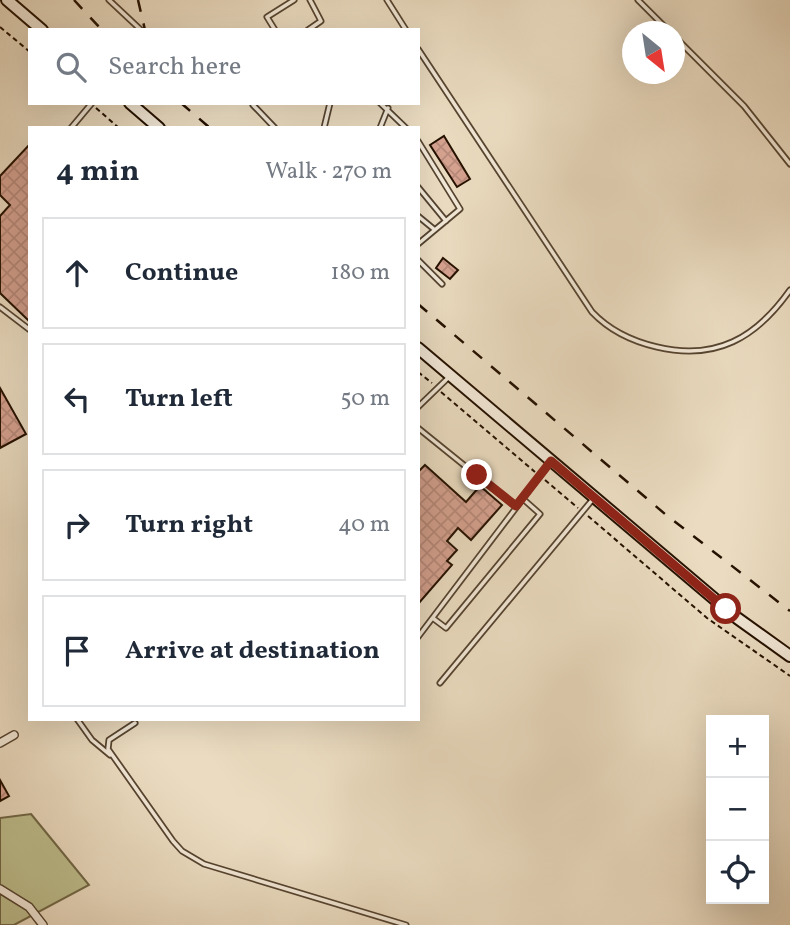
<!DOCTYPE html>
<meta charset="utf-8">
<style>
body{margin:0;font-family:Vollkorn,serif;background:#f6f6f7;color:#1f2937}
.controls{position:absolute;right:21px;bottom:21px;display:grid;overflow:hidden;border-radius:0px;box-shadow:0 7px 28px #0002}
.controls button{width:63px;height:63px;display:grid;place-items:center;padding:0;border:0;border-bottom:2px solid #e0e1e3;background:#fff;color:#1f2937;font:35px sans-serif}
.compass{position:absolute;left:622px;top:21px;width:63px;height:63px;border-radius:50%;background:#fff;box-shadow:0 7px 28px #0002;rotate:150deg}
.stop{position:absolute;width:21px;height:21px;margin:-16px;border:5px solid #8f2418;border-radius:50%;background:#fff}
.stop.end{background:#8f2418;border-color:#fff;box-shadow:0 2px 7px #0008}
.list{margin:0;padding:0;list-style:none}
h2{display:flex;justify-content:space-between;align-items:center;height:91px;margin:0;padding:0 28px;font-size:30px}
h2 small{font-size:23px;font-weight:400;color:#747a83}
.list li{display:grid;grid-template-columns:46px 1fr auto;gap:21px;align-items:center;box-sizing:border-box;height:112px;margin:0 14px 14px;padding:0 14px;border:2px solid #e0e1e3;border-radius:0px}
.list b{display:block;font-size:26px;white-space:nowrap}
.list em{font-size:23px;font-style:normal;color:#747a83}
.icon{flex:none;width:38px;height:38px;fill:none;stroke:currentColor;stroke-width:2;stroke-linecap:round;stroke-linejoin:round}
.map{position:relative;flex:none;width:790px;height:925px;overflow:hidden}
.search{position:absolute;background:#fff;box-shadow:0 7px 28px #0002;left:28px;top:28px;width:392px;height:77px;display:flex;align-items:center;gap:18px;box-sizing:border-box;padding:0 24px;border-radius:0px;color:#747a83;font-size:26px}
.panel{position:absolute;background:#fff;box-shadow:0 7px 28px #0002;left:28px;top:126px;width:392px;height:595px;border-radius:0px}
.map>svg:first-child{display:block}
.grass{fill:#bebe8e;stroke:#726847;stroke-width:2}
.building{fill:url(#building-cross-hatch);stroke:#251100;stroke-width:2}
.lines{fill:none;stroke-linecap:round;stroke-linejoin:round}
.lane-casing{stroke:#564430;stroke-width:7}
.street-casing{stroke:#564430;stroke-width:10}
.secondary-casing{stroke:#251100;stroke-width:14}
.path{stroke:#251100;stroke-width:2;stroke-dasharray:5 3.5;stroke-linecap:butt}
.lane{stroke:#f2e8d7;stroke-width:3.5}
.street{stroke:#f2e8d7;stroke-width:7}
.secondary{stroke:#f2e8d7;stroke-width:10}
.rail{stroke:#251100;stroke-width:2.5;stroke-dasharray:12 12;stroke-linecap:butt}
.route{stroke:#8f2418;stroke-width:9}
</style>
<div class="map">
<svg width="790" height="925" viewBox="0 0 790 925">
<defs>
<pattern id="building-cross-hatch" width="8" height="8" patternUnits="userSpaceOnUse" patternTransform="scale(1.75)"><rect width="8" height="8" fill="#d6a290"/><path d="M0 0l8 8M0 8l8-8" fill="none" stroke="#b88a7a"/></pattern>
</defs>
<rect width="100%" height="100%" fill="#ebdcc1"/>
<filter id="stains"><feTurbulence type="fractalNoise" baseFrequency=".00286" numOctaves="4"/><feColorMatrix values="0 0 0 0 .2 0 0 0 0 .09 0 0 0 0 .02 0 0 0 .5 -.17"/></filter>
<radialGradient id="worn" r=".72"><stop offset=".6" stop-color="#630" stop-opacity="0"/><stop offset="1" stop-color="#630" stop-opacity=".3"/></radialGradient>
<path class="grass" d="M 31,814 L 89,885 L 14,925 L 0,925 L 0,818 Z"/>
<path class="building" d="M 444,136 L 470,179 L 457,187 L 430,145 Z
M 30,144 L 30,322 L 0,293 L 0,216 L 10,205 L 0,195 L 0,176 Z
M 443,258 L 458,270 L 450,279 L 436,268 Z
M 0,388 L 26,434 L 0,448 Z
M 425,465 L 466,502 L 480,486 L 502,505 L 471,540 L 458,528 L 447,541 L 457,550 L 447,561 L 452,565 L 418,604 L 418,472 Z
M 0,780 L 9,796 L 0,801 Z"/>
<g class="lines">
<defs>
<path id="lane" d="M 109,0 L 141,30
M 387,0 L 406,30
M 638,0 L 670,32
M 275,30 L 267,17 L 294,0
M 308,30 L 321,21 L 310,0
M 674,36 L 744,106 L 790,164
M 418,49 L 592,312 C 610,331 631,341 657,347 C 716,361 756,338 790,290
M 380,103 L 406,128
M 253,105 L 275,128
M 71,128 L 92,103
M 324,128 L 330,103
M 380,128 L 388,108
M 418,141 L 460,209 L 418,244
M 418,187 L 446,221
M 418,216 L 435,230
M 418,260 L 442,284
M 0,307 L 30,330
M 418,407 L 449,377
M 418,428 L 516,507
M 434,619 L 446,628 L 540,514 L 522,498
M 418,637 L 550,463
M 440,683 L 593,499
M 77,719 L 92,740 L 110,755
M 135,723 L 109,740 L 108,749 L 173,841 L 182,851 L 204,864 L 406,925"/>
<path id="street" d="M 0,743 L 14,735
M 0,889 L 29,907 L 43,925"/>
<path id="secondary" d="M 7,0 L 42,30
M 130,103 L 159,128
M 418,348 L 737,618 L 790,656"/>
</defs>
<use href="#lane" class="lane-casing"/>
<use href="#street" class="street-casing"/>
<use href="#secondary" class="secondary-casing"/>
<path class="path" d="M 0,27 L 30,52
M 96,108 L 119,128
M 418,372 L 432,383
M 441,392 L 535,472
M 545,480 L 578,508
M 588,516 L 707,618 L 790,676"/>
<use href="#lane" class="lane"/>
<use href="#street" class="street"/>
<use href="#secondary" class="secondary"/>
<path class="rail" d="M 74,0 L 102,30
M 138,0 L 145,30
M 181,103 L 210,128
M 418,304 L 665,514 L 790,611"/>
</g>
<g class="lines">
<path class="route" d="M 477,475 L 516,506 L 551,461 L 726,609"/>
</g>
<rect width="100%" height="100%" filter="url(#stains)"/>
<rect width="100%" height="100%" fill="url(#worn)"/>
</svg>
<div class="controls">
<button>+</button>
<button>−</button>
<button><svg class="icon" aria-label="locate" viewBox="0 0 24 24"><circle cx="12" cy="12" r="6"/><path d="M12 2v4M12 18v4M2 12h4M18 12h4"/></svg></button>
</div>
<svg class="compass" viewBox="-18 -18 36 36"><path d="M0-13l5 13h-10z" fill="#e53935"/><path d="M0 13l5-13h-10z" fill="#747a83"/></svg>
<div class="stop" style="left:726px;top:609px"></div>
<div class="stop end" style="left:477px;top:475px"></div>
<div class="search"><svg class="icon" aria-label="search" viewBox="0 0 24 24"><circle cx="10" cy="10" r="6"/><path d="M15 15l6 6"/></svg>Search here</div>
<section class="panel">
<h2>4 min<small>Walk · 270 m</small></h2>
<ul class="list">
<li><svg class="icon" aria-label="ahead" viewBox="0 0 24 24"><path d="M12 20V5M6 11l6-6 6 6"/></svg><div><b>Continue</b></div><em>180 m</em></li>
<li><svg class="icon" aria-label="left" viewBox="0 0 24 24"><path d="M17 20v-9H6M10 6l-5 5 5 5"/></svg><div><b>Turn left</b></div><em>50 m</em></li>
<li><svg class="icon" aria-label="right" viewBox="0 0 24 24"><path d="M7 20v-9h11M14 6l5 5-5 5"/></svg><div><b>Turn right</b></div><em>40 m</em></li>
<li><svg class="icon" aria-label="arrive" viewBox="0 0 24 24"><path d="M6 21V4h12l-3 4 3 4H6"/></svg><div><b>Arrive at destination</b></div></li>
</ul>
</section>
</div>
